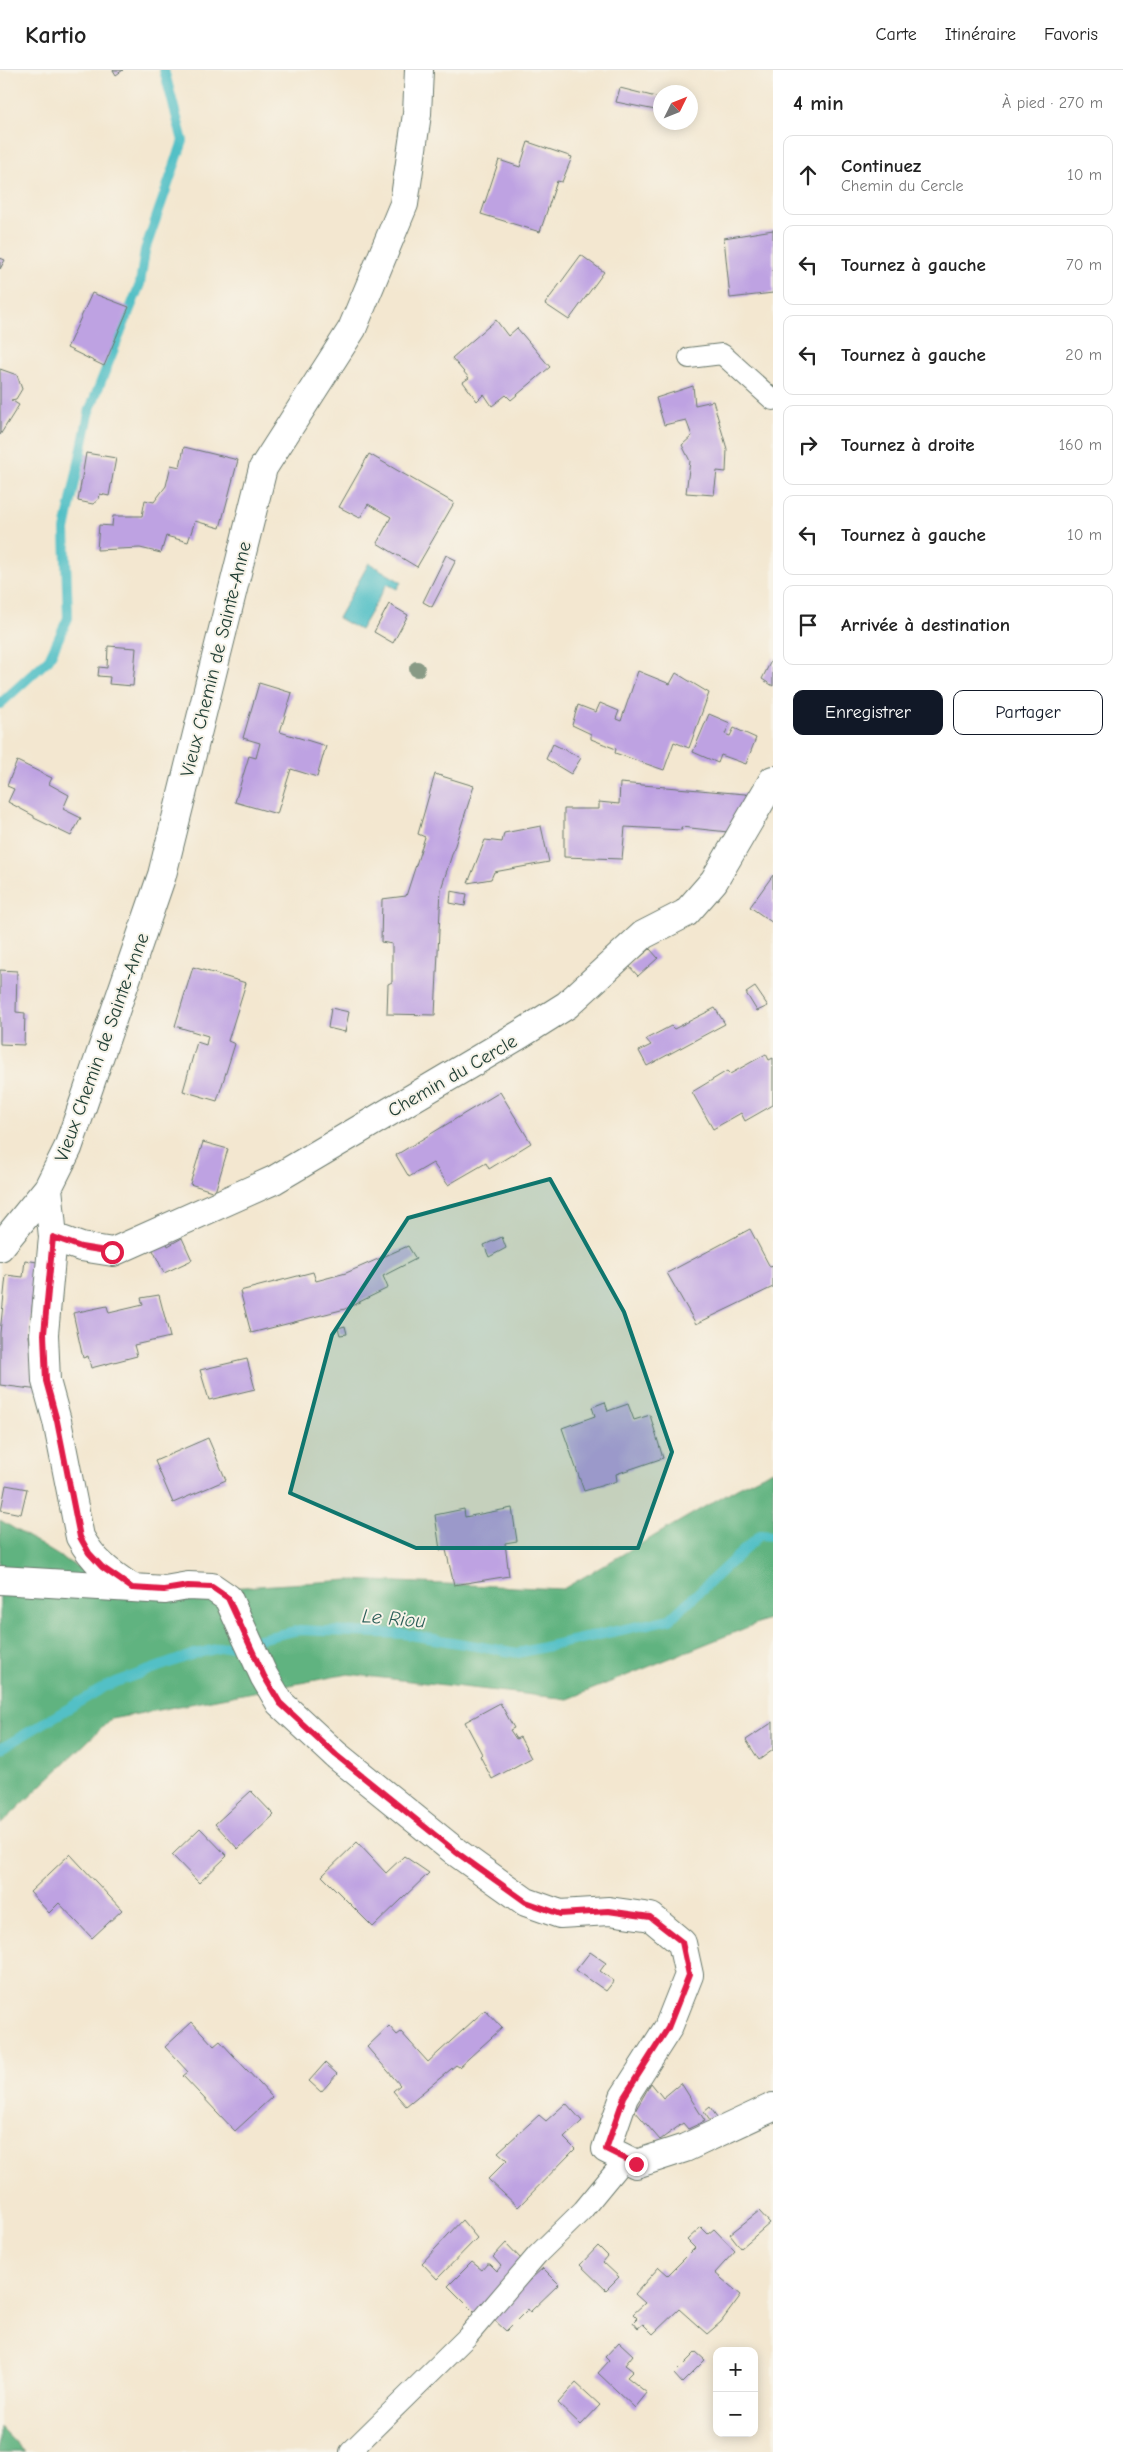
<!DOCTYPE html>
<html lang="fr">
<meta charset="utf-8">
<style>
body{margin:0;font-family:"Comic Neue",sans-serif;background:#f6f6f6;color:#222}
.controls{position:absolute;right:15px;bottom:15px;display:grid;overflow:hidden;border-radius:10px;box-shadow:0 2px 12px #0003}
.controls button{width:45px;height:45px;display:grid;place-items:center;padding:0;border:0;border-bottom:1px solid #e0e0e0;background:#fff;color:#222;font:25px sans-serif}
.compass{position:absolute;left:653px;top:15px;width:45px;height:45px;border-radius:50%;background:#fff;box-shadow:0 2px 12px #0003;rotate:47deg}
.stop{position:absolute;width:15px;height:15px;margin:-11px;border:4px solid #e11d48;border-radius:50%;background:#fff}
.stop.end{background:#e11d48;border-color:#fff;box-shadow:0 1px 5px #0008}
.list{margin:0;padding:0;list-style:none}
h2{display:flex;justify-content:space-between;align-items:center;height:65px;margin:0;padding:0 20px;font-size:21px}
h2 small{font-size:16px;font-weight:400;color:#767676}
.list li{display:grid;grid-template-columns:32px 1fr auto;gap:15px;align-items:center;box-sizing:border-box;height:80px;margin:0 10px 10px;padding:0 10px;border:1px solid #e0e0e0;border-radius:10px}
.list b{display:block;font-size:19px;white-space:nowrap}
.list p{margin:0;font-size:16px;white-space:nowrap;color:#767676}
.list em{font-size:16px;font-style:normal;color:#767676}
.actions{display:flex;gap:10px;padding:15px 20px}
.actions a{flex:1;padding:11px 0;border:1px solid #111827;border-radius:10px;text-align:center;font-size:18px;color:#111827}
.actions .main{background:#111827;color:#fff}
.icon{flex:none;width:28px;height:28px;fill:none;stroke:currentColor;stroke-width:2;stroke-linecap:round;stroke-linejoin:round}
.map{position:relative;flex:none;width:773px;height:2382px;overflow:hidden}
header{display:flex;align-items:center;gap:30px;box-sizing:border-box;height:70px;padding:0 25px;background:#fff;border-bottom:1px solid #e0e0e0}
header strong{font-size:24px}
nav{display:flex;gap:28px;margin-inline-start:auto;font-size:18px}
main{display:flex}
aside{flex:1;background:#fff}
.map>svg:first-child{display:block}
.forest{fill:#60b380;stroke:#40785a}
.water{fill:#52c0c6;stroke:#387e7d}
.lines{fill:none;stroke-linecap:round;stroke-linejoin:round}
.stream{stroke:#52c0c6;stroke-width:10}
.building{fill:#bea2e2}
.service-casing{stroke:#69786b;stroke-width:22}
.minor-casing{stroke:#69786b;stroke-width:30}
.service{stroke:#fff;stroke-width:20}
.minor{stroke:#fff;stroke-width:28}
.tree{fill:#889a85}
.route{stroke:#e11d48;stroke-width:6}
.marked{fill:#0f766e;fill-opacity:0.2;stroke:#0f766e;stroke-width:4;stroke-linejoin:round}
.labels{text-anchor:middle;stroke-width:4;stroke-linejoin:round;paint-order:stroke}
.street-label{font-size:19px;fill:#1f3d34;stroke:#f7f3e8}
.water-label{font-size:20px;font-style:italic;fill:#2c5e58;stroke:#f7f3e8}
</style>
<header>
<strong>Kartio</strong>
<nav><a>Carte</a><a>Itinéraire</a><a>Favoris</a></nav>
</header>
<main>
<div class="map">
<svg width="773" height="2382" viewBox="0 0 773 2382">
<rect width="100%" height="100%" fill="#f7f3e8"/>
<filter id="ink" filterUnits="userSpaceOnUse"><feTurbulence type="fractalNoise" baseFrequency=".02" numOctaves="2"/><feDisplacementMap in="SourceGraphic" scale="10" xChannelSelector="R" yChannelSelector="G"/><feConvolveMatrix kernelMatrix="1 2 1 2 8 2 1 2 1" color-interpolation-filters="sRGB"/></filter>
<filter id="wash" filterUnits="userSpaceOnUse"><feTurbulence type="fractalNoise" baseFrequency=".0096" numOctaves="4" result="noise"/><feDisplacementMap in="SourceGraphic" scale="20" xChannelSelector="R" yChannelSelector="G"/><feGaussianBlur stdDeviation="1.12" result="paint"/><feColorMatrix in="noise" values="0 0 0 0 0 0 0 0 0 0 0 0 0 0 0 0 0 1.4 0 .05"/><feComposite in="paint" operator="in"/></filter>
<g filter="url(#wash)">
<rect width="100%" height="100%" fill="#f3e7d0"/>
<path class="forest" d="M 773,1400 L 773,1547 L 568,1629 L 348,1604 L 111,1649 L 0,1755 L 0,1450 L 123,1525 L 349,1510 L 563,1519 L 737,1418 Z
M 0,2357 L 23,2381 L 25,2382 L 0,2382 Z"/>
<path class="water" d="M 369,493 L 401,512 L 397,519 L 387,514 L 360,560 L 338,548 Z"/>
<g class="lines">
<path class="stream" d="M 0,634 L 49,589 L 68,548 L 65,460 L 90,339 L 140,214 L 145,180 L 183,71 L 164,0
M 0,1679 L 108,1615 L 194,1584 L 299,1560 L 404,1564 L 518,1583 L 670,1549 L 760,1465 L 773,1466"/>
</g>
<g id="blocks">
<path class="building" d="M 113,0 L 123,0 L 116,5 Z
M 620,18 L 660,28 L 660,41 L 616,32 Z
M 528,72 L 572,87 L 562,112 L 557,111 L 540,162 L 481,144 L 499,90 L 520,97 Z
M 773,160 L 773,223 L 730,228 L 724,168 Z
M 581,185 L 604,202 L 569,250 L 545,234 Z
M 0,188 L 5,190 L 0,199 Z
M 92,223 L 129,237 L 104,296 L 67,278 Z
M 496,250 L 508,266 L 517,258 L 550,297 L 511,330 L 506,325 L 492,336 L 484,324 L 477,331 L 463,312 L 469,308 L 452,288 Z
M 0,299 L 17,305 L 22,319 L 16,329 L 11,330 L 19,335 L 0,365 Z
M 693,316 L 695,335 L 713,331 L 727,379 L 726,402 L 717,401 L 714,425 L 686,423 L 690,391 L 682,375 L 692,366 L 686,350 L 664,355 L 656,328 Z
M 184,377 L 238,390 L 220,458 L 195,451 L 188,472 L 166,466 L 161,483 L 140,478 L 97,480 L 99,455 L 112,456 L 113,446 L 142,446 L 145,430 L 154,432 L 166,416 L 171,395 L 180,397 Z
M 86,383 L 116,388 L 109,426 L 100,424 L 99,429 L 93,434 L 78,431 Z
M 369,384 L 454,433 L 417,497 L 377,473 L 391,447 L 368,434 L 360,448 L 339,437 Z
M 446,485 L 456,490 L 432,537 L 423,532 Z
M 389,534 L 408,545 L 393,573 L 374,562 Z
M 108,576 L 136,578 L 133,616 L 109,614 L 110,607 L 98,606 L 99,597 L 107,598 Z
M 773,587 L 773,616 L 762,609 Z
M 638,601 L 670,614 L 676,603 L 709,623 L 689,678 L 674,672 L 664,700 L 615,683 L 616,679 L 591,669 L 591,664 L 572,655 L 578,635 L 596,642 L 600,633 L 619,641 L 616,649 L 621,651 Z
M 259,613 L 292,623 L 280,662 L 326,676 L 317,707 L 291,699 L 277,744 L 235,732 L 249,686 L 256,688 L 260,673 L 243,668 Z
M 709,644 L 730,653 L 725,664 L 730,666 L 734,658 L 756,668 L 746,694 L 721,685 L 718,693 L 693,682 Z
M 553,674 L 581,688 L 571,704 L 546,689 Z
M 17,691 L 52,708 L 49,714 L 69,725 L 63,739 L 81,748 L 71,766 L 34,748 L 34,746 L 8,732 L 14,719 L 7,716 Z
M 435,704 L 474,716 L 441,819 L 435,945 L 387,944 L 388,914 L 392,912 L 392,874 L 381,872 L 382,829 L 406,826 L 425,767 L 418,764 Z
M 620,713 L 745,724 L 751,726 L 728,762 L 681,757 L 682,760 L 625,757 L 622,789 L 564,787 L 564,739 L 599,739 L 599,732 L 619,734 Z
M 541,756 L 549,792 L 494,802 L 491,809 L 468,813 L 485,770 L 502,772 L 504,763 Z
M 773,805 L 773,853 L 750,837 Z
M 451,821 L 467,824 L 465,836 L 450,833 Z
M 650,879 L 658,888 L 638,906 L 629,896 Z
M 193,897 L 246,913 L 228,971 L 235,974 L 217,1031 L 183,1021 L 197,972 L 206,975 L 208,966 L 175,956 Z
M 0,900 L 17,901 L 16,942 L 25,943 L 24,975 L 0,974 Z
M 755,917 L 768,936 L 757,941 L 746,923 Z
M 331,938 L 349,942 L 345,962 L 328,958 Z
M 715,938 L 725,954 L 647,996 L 639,981 L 651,975 L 646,969 L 671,956 L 674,959 Z
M 766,984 L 769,990 L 773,988 L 773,1035 L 745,1051 L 741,1043 L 713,1059 L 692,1022 L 727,1001 L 730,1004 Z
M 500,1022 L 531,1073 L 489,1099 L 486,1093 L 448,1115 L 433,1093 L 409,1107 L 396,1085 Z
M 203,1072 L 228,1079 L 215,1122 L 190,1114 Z
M 750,1159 L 770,1197 L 773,1196 L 773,1217 L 696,1254 L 667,1203 Z
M 502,1167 L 506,1178 L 489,1187 L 484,1175 Z
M 182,1168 L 192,1190 L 164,1203 L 152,1178 L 166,1171 L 168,1176 Z
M 408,1176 L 416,1189 L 383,1206 L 388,1218 L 345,1239 L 251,1263 L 240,1221 L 313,1202 L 316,1211 L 346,1203 Z
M 25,1190 L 37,1192 L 29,1266 L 34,1305 L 39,1320 L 0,1315 L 0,1263 L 6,1205 L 23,1207 Z
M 159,1225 L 170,1267 L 134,1275 L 137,1286 L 91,1298 L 88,1286 L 83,1288 L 73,1243 L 107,1236 L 109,1243 L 143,1235 L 141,1228 Z
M 345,1256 L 347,1264 L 340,1265 L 338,1258 Z
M 247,1289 L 255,1319 L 209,1330 L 200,1300 Z
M 605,1332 L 608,1341 L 628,1334 L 634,1350 L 650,1345 L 663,1388 L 616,1404 L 617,1411 L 584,1421 L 562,1358 L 595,1346 L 592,1337 Z
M 208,1368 L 226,1410 L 173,1433 L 155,1391 Z
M 6,1415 L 27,1419 L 21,1444 L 1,1440 Z
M 512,1438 L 517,1471 L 505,1473 L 509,1506 L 454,1515 L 446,1480 L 440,1480 L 435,1445 L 464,1439 L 465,1447 Z
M 500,1633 L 514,1658 L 510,1660 L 516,1669 L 520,1667 L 531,1688 L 492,1709 L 480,1686 L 482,1684 L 465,1652 Z
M 773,1652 L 773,1680 L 759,1690 L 746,1670 Z
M 251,1721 L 274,1745 L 238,1779 L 215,1754 Z
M 200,1758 L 227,1786 L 199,1813 L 172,1785 Z
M 357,1772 L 386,1803 L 404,1786 L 429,1803 L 373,1857 L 322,1806 Z
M 70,1784 L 122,1840 L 92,1868 L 59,1833 L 49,1843 L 30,1822 Z
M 590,1882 L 606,1893 L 600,1901 L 614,1911 L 606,1921 L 576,1900 Z
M 485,1940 L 502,1958 L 459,1997 L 456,1995 L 406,2036 L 393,2021 L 400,2015 L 367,1977 L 389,1956 L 397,1965 L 401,1962 L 428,1992 Z
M 192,1952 L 214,1976 L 220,1971 L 272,2027 L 235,2061 L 183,2006 L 188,2002 L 165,1977 Z
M 325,1993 L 337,2004 L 321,2022 L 309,2011 Z
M 651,2013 L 663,2028 L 681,2013 L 705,2051 L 688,2059 L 683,2053 L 660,2070 L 635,2041 Z
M 566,2033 L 582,2051 L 564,2068 L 575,2079 L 518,2137 L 488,2109 L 507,2090 L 498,2082 L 539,2045 L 546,2051 Z
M 710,2037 L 717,2047 L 710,2051 L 704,2042 Z
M 759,2141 L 770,2153 L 741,2178 L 730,2164 Z
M 462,2150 L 477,2168 L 437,2209 L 422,2193 Z
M 701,2157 L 708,2164 L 714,2159 L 735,2181 L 715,2203 L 741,2225 L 721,2252 L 707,2264 L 679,2239 L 653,2264 L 643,2254 L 638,2258 L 633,2252 L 637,2248 L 633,2244 L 645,2233 L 635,2224 L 659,2197 L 668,2205 L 695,2178 L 687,2170 Z
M 506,2173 L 521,2189 L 477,2245 L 448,2216 L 472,2192 L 482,2200 L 487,2194 L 490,2194 L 497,2201 L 501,2196 L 493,2187 Z
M 598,2176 L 608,2186 L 603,2192 L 619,2207 L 606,2220 L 580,2195 Z
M 543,2198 L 559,2214 L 530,2242 L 528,2239 L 506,2261 L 490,2246 Z
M 619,2272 L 633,2285 L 625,2295 L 633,2301 L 627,2307 L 647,2323 L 635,2338 L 598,2303 L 609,2291 L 605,2287 Z
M 696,2282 L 705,2290 L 682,2313 L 674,2304 Z
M 576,2313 L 600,2335 L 581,2355 L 558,2333 Z"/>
</g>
</g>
<g filter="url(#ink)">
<use href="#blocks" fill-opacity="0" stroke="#69786b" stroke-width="1"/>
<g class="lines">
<defs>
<path id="service" d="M 689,288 L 722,284 L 773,330
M 350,2382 L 467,2267 L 537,2185 L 583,2140 L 625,2089"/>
<path id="minor" d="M 48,1118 L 53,1167 L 44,1264 L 46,1311 L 57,1351 L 80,1467 C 94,1492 108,1502 132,1518
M 53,1167 L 81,1177 L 113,1182 L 274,1110 L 521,964 L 567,935 L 643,865 L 686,843 L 714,811 L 773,710
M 0,1177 L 48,1118 L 68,1078 L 162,805 L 263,398 L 352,259 L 404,134 L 417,44 L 419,0
M 0,1510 L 165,1520 L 188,1516 L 212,1517 L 228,1528 L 264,1606 L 280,1633 L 336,1685 L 456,1782 L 526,1832 L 560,1844 L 609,1841 L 651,1847 L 682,1873 L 689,1905 L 668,1958 L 624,2027 L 606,2079 L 636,2094 L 685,2078 L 773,2037"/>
</defs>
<use href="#service" class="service-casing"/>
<use href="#minor" class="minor-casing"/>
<use href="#service" class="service"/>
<use href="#minor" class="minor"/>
</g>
<circle class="tree" cx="417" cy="599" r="8"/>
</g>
<g class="lines" filter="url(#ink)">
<path class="route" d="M 112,1182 L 81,1177 L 53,1167 L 44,1264 L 46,1311 L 57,1351 L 80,1467 L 89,1483 L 102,1497 L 132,1518 L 164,1520 L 188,1516 L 212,1517 L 228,1528 L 264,1606 L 280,1633 L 336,1685 L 456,1782 L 526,1832 L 560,1844 L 608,1841 L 650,1847 L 682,1872 L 689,1905 L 668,1958 L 624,2027 L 606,2079 L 636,2094"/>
</g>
<path class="marked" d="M 550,1109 L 624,1242 L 672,1382 L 638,1478 L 416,1478 L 290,1423 L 332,1265 L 408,1148 Z"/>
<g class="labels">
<g class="street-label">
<text transform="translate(215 589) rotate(-76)" y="7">Vieux Chemin de Sainte-Anne</text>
<text transform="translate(101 977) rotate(-70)" y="7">Vieux Chemin de Sainte-Anne</text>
<text transform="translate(452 1005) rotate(-30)" y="7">Chemin du Cercle</text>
</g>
<g class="water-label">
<text transform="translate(394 1548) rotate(5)" y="7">Le Riou</text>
</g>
</g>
</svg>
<div class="controls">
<button>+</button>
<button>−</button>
</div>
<svg class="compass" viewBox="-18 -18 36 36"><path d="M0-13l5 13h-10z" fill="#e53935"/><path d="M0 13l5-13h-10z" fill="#767676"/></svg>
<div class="stop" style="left:112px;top:1182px"></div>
<div class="stop end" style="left:636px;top:2094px"></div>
</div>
<aside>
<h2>4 min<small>À pied · 270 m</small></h2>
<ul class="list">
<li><svg class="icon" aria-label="ahead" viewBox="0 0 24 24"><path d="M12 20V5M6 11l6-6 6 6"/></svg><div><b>Continuez</b><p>Chemin du Cercle</p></div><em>10 m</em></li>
<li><svg class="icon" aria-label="left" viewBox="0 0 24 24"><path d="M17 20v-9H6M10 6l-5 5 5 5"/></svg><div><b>Tournez à gauche</b></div><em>70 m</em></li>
<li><svg class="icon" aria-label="left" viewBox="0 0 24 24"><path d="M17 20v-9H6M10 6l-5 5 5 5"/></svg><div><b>Tournez à gauche</b></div><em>20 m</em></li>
<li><svg class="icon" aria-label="right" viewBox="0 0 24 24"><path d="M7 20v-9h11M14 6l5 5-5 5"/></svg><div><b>Tournez à droite</b></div><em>160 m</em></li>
<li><svg class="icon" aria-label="left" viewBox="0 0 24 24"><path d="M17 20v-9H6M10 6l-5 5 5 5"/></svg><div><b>Tournez à gauche</b></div><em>10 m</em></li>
<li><svg class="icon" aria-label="arrive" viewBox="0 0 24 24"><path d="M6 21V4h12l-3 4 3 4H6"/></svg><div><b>Arrivée à destination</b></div></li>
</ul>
<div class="actions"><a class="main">Enregistrer</a><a>Partager</a></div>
</aside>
</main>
